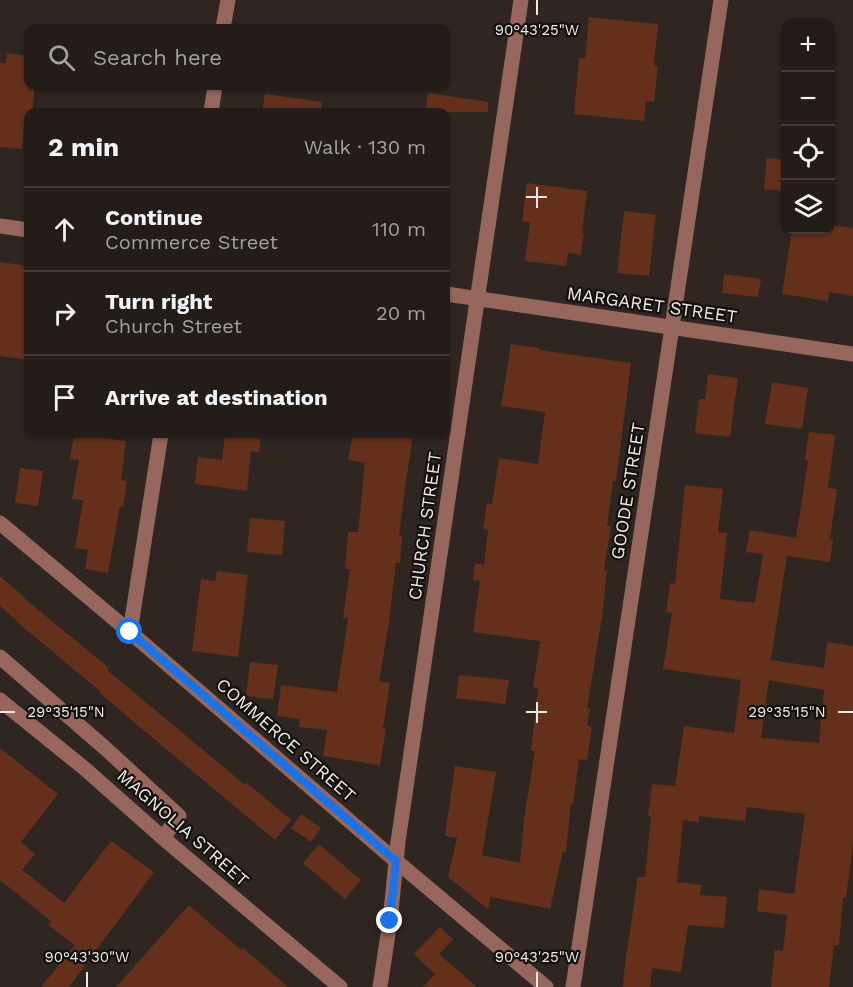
<!DOCTYPE html>
<meta charset="utf-8">
<style>
body{margin:0;font-family:"Work Sans",sans-serif;background:#2b2522;color:#f1f3f6}
.controls{position:absolute;right:18px;top:18px;display:grid;overflow:hidden;border-radius:12px;box-shadow:0 2px 4px #0004}
.controls button{width:54px;height:54px;display:grid;place-items:center;padding:0;border:0;border-bottom:2px solid #403a38;background:#231c19;color:#f1f3f6;font:30px sans-serif}
.stop{position:absolute;width:18px;height:18px;margin:-14px;border:4px solid #1a73e8;border-radius:50%;background:#fff}
.stop.end{background:#1a73e8;border-color:#fff;box-shadow:0 2px 6px #0008}
.list{margin:0;padding:0;list-style:none}
h2{display:flex;justify-content:space-between;align-items:center;height:78px;margin:0;padding:0 24px;font-size:26px}
h2 small{font-size:20px;font-weight:400;color:#a3a1a2}
.list li{display:grid;grid-template-columns:39px 1fr auto;gap:18px;align-items:center;box-sizing:border-box;height:84px;padding:0 24px;border-top:2px solid #403a38}
.list b{display:block;font-size:22px;white-space:nowrap}
.list p{margin:0;font-size:20px;white-space:nowrap;color:#a3a1a2}
.list em{font-size:20px;font-style:normal;color:#a3a1a2}
.icon{flex:none;width:33px;height:33px;fill:none;stroke:currentColor;stroke-width:2;stroke-linecap:round;stroke-linejoin:round}
.map{position:relative;flex:none;width:853px;height:987px;overflow:hidden}
.search{position:absolute;background:#231c19;box-shadow:0 2px 4px #0004;left:24px;top:24px;width:426px;height:66px;display:flex;align-items:center;gap:15px;box-sizing:border-box;padding:0 21px;border-radius:12px;color:#a3a1a2;font-size:22px}
.panel{position:absolute;background:#231c19;box-shadow:0 2px 4px #0004;left:24px;top:108px;width:426px;height:330px;border-radius:12px}
.map>svg:first-child{display:block}
.building{fill:#64301b;fill-rule:evenodd}
.lines{fill:none;stroke-linecap:round;stroke-linejoin:round}
.minor{stroke:#97675d;stroke-width:15}
.route{stroke:#1a73e8;stroke-width:8}
.ticks{fill:none;stroke:#efe9e6;stroke-width:2}
.labels{text-anchor:middle;stroke-width:4.5;stroke-linejoin:round;paint-order:stroke}
.street-label{font-size:18px;fill:#efe9e6;stroke:#14100e}
.ticks-label{font-size:15px;text-anchor:middle;fill:#efe9e6;stroke:#14100e;stroke-width:4.5;stroke-linejoin:round;paint-order:stroke}
</style>
<div class="map">
<svg width="853" height="987" viewBox="0 0 853 987">
<rect width="100%" height="100%" fill="#2f2621"/>
<path class="building" d="M 589,17 L 658,24 L 654,65 L 658,66 L 654,102 L 646,101 L 644,121 L 574,114 L 579,58 L 585,58 Z
M 7,53 L 28,56 L 28,86 L 35,86 L 32,112 L 28,112 L 28,123 L 24,123 L 22,149 L 0,147 L 0,63 L 6,63 Z
M 428,93 L 488,102 L 488,112 L 425,112 Z
M 265,94 L 322,102 L 321,112 L 262,112 Z
M 767,158 L 786,160 L 786,191 L 764,189 Z
M 527,183 L 587,191 L 582,233 L 584,233 L 581,255 L 568,253 L 566,266 L 525,261 L 530,222 L 522,221 Z
M 624,211 L 656,215 L 649,276 L 617,273 Z
M 831,225 L 853,228 L 853,296 L 829,292 L 828,301 L 782,294 L 792,230 L 813,234 L 814,230 L 831,230 Z
M 0,262 L 28,266 L 28,360 L 0,356 Z
M 724,274 L 761,279 L 758,297 L 722,293 Z
M 511,344 L 539,348 L 539,350 L 631,363 L 616,481 L 613,481 L 607,526 L 611,527 L 604,570 L 607,570 L 602,617 L 587,708 L 590,709 L 587,725 L 592,727 L 587,760 L 579,759 L 573,804 L 571,803 L 566,852 L 563,852 L 550,909 L 491,897 L 488,909 L 448,877 L 457,838 L 445,836 L 455,766 L 496,772 L 482,855 L 520,863 L 524,819 L 535,751 L 531,751 L 538,688 L 533,687 L 540,641 L 473,632 L 480,581 L 473,580 L 475,563 L 484,565 L 488,530 L 483,529 L 487,503 L 492,504 L 499,458 L 538,464 L 545,412 L 501,406 Z
M 708,374 L 738,378 L 730,437 L 695,433 L 699,399 L 705,399 Z
M 772,382 L 808,388 L 802,429 L 765,424 Z
M 809,432 L 835,435 L 828,488 L 837,489 L 830,539 L 833,540 L 830,562 L 787,556 L 771,660 L 824,668 L 827,642 L 853,646 L 853,844 L 846,898 L 843,897 L 839,945 L 834,945 L 829,987 L 771,987 L 775,950 L 783,951 L 787,915 L 757,911 L 759,889 L 794,894 L 805,814 L 747,807 L 745,821 L 699,816 L 699,822 L 683,820 L 677,882 L 702,885 L 700,895 L 727,897 L 724,928 L 688,925 L 681,972 L 652,968 L 650,987 L 623,987 L 625,964 L 638,877 L 645,877 L 651,816 L 648,816 L 652,784 L 675,786 L 684,726 L 734,733 L 741,680 L 663,669 L 672,613 L 666,612 L 670,583 L 675,584 L 685,485 L 723,489 L 718,532 L 727,533 L 720,599 L 755,603 L 763,554 L 746,552 L 750,530 L 796,538 L 808,461 L 805,460 ZM 769,680 L 824,690 L 819,743 L 761,738 Z
M 74,434 L 105,434 L 104,438 L 126,441 L 121,480 L 127,481 L 123,507 L 120,506 L 108,573 L 85,569 L 88,550 L 75,548 L 83,500 L 72,499 L 79,460 L 70,459 Z
M 225,434 L 261,434 L 259,452 L 251,451 L 247,491 L 195,484 L 198,457 L 222,460 Z
M 353,434 L 399,434 L 413,436 L 405,487 L 399,536 L 402,536 L 400,563 L 396,563 L 389,623 L 379,681 L 390,683 L 383,728 L 386,729 L 380,765 L 323,756 L 327,730 L 299,727 L 300,719 L 277,716 L 281,685 L 337,692 L 348,618 L 343,618 L 350,569 L 345,569 L 348,532 L 358,532 L 365,463 L 348,460 Z
M 20,468 L 43,471 L 38,506 L 15,503 Z
M 250,518 L 285,521 L 282,555 L 247,552 Z
M 217,571 L 248,575 L 238,657 L 192,651 L 201,579 L 215,581 Z
M 0,576 L 25,598 L 24,598 L 109,668 L 107,670 L 245,785 L 247,783 L 291,820 L 275,840 L 135,723 L 100,693 L 101,692 L 17,622 L 17,621 L 0,606 Z
M 250,662 L 278,665 L 273,699 L 246,696 Z
M 459,675 L 509,680 L 505,704 L 456,698 Z
M 0,748 L 58,794 L 21,842 L 35,854 L 22,870 L 64,903 L 111,841 L 154,872 L 69,987 L 41,987 L 75,945 L 48,925 L 51,921 L 0,880 Z
M 301,814 L 321,828 L 311,842 L 291,828 Z
M 319,844 L 361,880 L 345,899 L 303,863 Z
M 189,905 L 241,950 L 243,948 L 288,987 L 116,987 Z
M 440,927 L 453,939 L 439,954 L 477,987 L 423,987 L 435,974 L 414,954 Z"/>
<g class="lines">
<path class="minor" d="M 223,28 L 228,0
M 211,112 L 215,86
M 0,226 L 28,230
M 446,294 L 853,354
M 0,523 L 130,632 L 396,861 L 546,987
M 130,632 L 161,434
M 0,657 L 105,748 L 179,816 L 163,838
M 0,700 L 84,768 L 163,838 L 340,987
M 380,987 L 390,921 L 398,842 L 521,0
M 573,987 L 721,0"/>
</g>
<g class="lines">
<path class="route" d="M 130,632 L 396,861 L 390,921"/>
</g>
<path class="ticks" d="M 537,0 L 537,15M 537,187 L 537,208M 526,197 L 547,197M 537,702 L 537,723M 0,712 L 15,712M 526,712 L 547,712M 838,712 L 853,712M 87,972 L 87,987M 537,972 L 537,987"/>
<g class="labels">
<g class="street-label">
<text transform="translate(652 305) rotate(8)" y="6">MARGARET STREET</text>
<text transform="translate(628 491) rotate(-81)" y="6">GOODE STREET</text>
<text transform="translate(425 526) rotate(-82)" y="6">CHURCH STREET</text>
<text transform="translate(286 740) rotate(41)" y="6">COMMERCE STREET</text>
<text transform="translate(183 828) rotate(41)" y="6">MAGNOLIA STREET</text>
</g>
</g>
<g class="ticks-label">
<text x="537" y="35">90°43'25"W</text>
<text x="66" y="717">29°35'15"N</text>
<text x="787" y="717">29°35'15"N</text>
<text x="87" y="962">90°43'30"W</text>
<text x="537" y="962">90°43'25"W</text>
</g>
</svg>
<div class="controls">
<button>+</button>
<button>−</button>
<button><svg class="icon" aria-label="locate" viewBox="0 0 24 24"><circle cx="12" cy="12" r="6"/><path d="M12 2v4M12 18v4M2 12h4M18 12h4"/></svg></button>
<button><svg class="icon" aria-label="layers" viewBox="0 0 24 24"><path d="M12 4l9 5-9 5-9-5zM3 14l9 5 9-5"/></svg></button>
</div>
<div class="stop" style="left:130px;top:632px"></div>
<div class="stop end" style="left:390px;top:921px"></div>
<div class="search"><svg class="icon" aria-label="search" viewBox="0 0 24 24"><circle cx="10" cy="10" r="6"/><path d="M15 15l6 6"/></svg>Search here</div>
<section class="panel">
<h2>2 min<small>Walk · 130 m</small></h2>
<ul class="list">
<li><svg class="icon" aria-label="ahead" viewBox="0 0 24 24"><path d="M12 20V5M6 11l6-6 6 6"/></svg><div><b>Continue</b><p>Commerce Street</p></div><em>110 m</em></li>
<li><svg class="icon" aria-label="right" viewBox="0 0 24 24"><path d="M7 20v-9h11M14 6l5 5-5 5"/></svg><div><b>Turn right</b><p>Church Street</p></div><em>20 m</em></li>
<li><svg class="icon" aria-label="arrive" viewBox="0 0 24 24"><path d="M6 21V4h12l-3 4 3 4H6"/></svg><div><b>Arrive at destination</b></div></li>
</ul>
</section>
</div>
